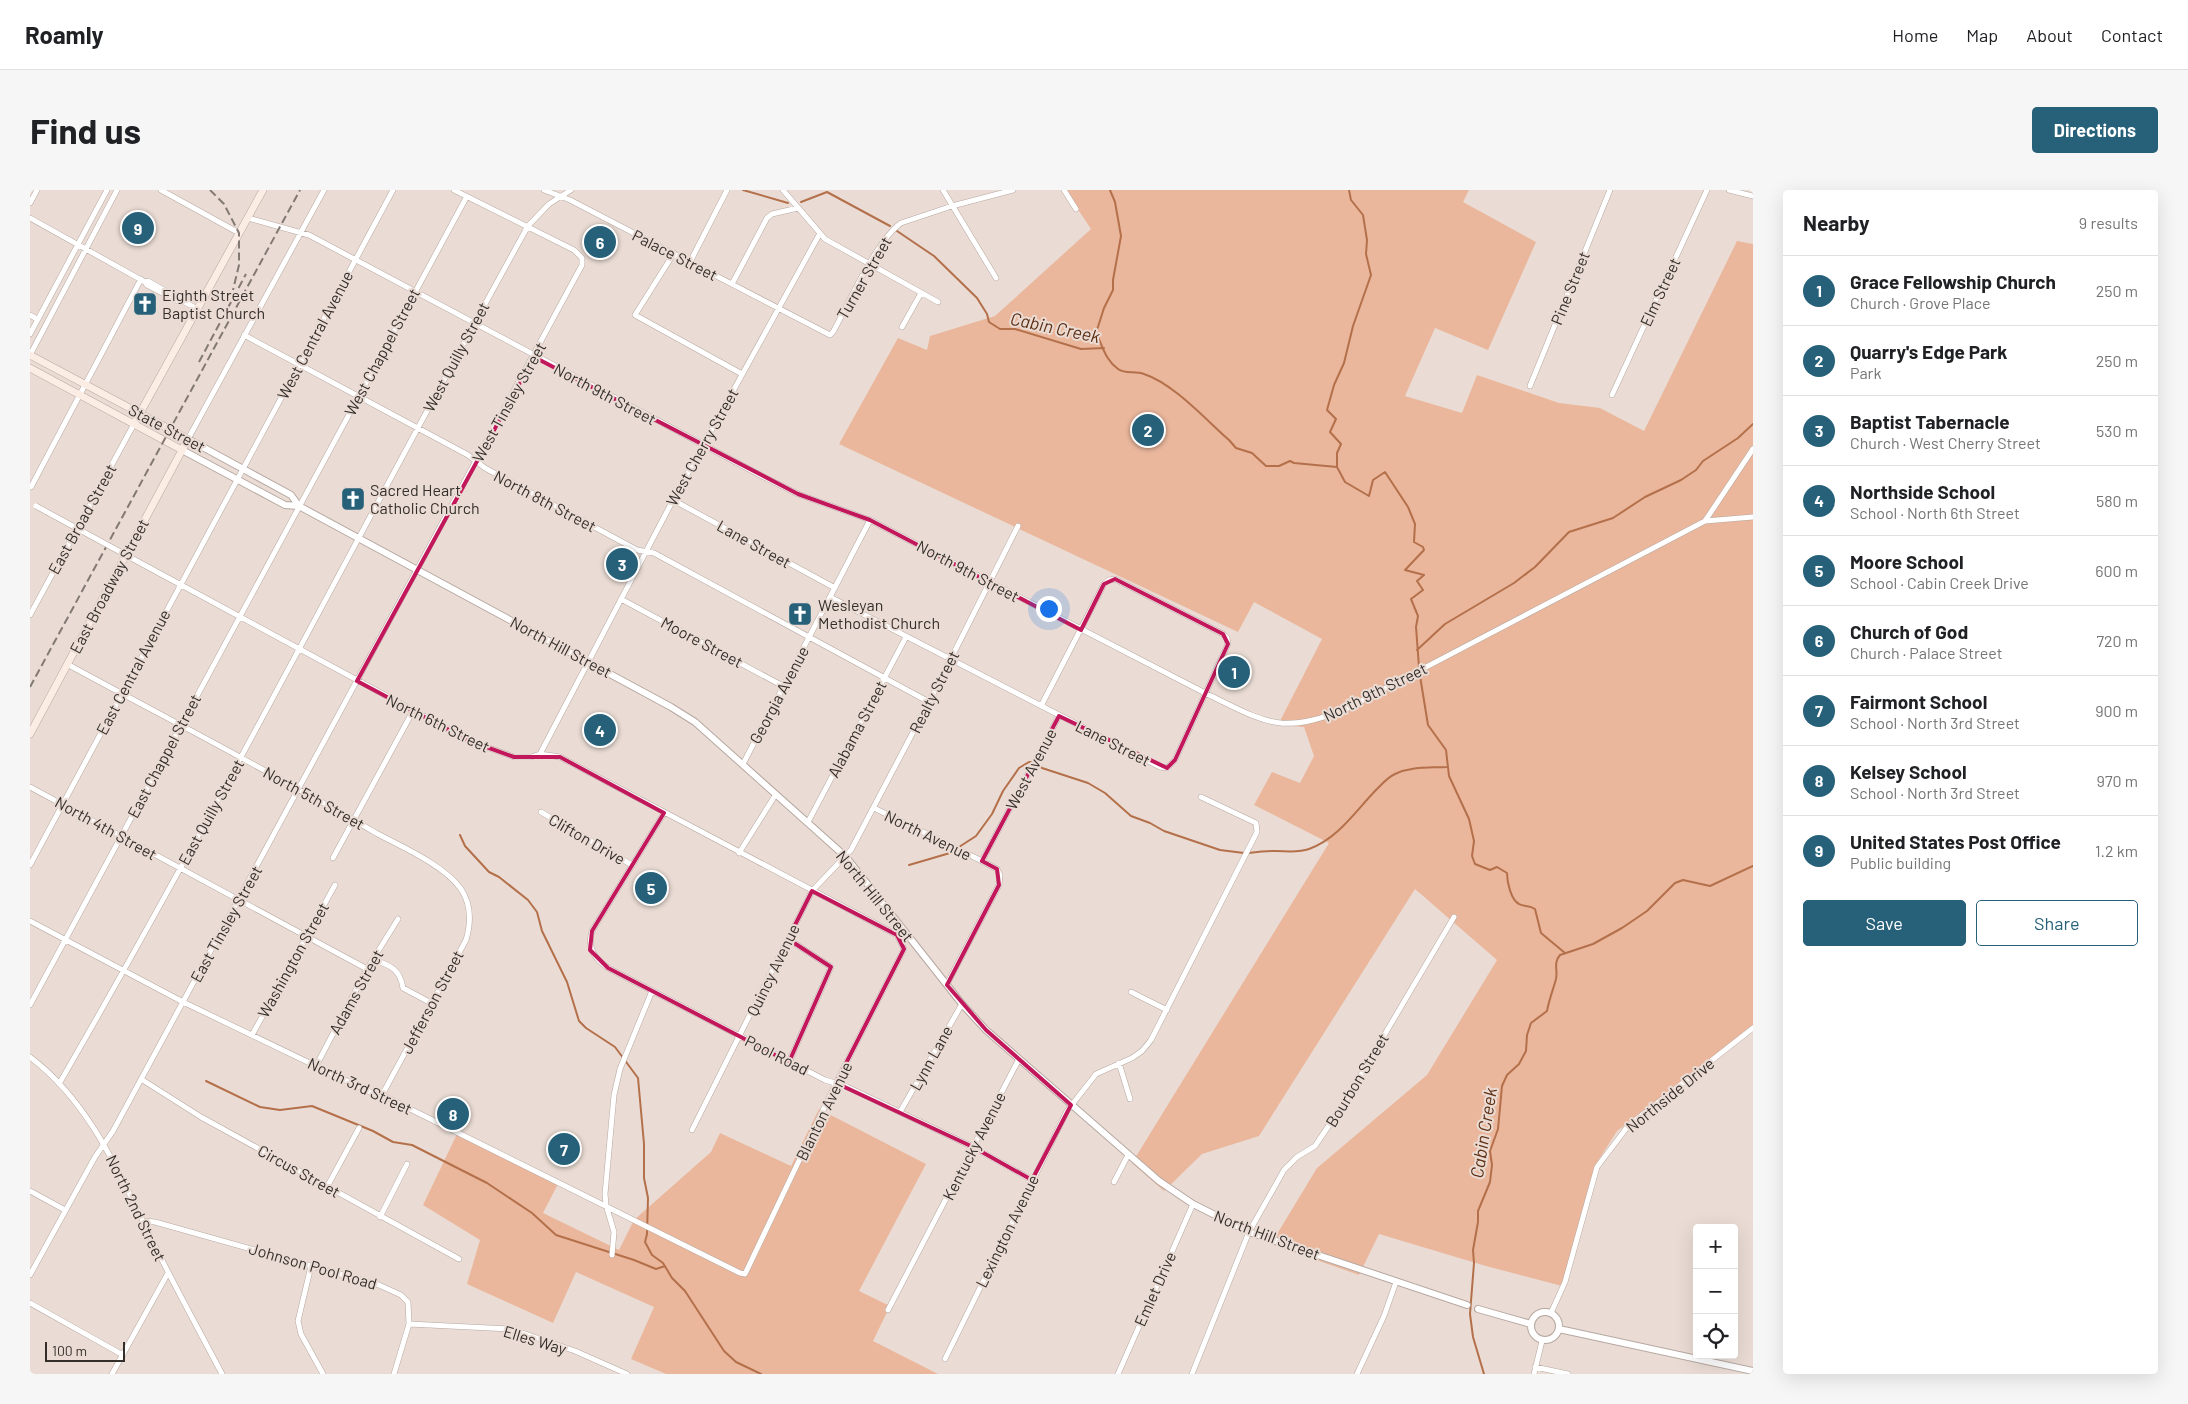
<!DOCTYPE html>
<meta charset="utf-8">
<style>
body{margin:0;font-family:Barlow,sans-serif;background:#f6f6f6;color:#202124}
.controls{position:absolute;right:15px;bottom:15px;display:grid;overflow:hidden;border-radius:5px;box-shadow:0 5px 20px #0002}
.controls button{width:45px;height:45px;display:grid;place-items:center;padding:0;border:0;border-bottom:1px solid #e0e0e0;background:#fff;color:#202124;font:25px sans-serif}
.scale{position:absolute;left:15px;bottom:12px;width:80px;box-sizing:border-box;padding-left:5px;border:2px solid #352f2c;border-top:0;font-size:14px;line-height:18px;white-space:nowrap;color:#352f2c;-webkit-text-stroke:4px #eadcd4;paint-order:stroke}
.you{position:absolute;left:1018px;top:418px;width:18px;height:18px;margin:-12px;border:4px solid #fff;border-radius:50%;background:#1a73e8;box-shadow:0 0 0 8px #1a73e833}
.badge{display:grid;place-items:center;width:32px;height:32px;border-radius:50%;background:#266079;color:#fff;font-size:16px;font-weight:700}
.pin{position:absolute;translate:-50% -50%;border:2px solid #fff;box-shadow:0 1px 5px #0006}
.list{margin:0;padding:0;list-style:none}
h2{display:flex;justify-content:space-between;align-items:center;height:65px;margin:0;padding:0 20px;font-size:21px}
h2 small{font-size:16px;font-weight:400;color:#757577}
.list li{display:grid;grid-template-columns:32px 1fr auto;gap:15px;align-items:center;box-sizing:border-box;height:70px;padding:0 20px;border-top:1px solid #e0e0e0}
.list b{display:block;font-size:19px;white-space:nowrap}
.list p{margin:0;font-size:16px;white-space:nowrap;color:#757577}
.list em{font-size:16px;font-style:normal;color:#757577}
.actions{display:flex;gap:10px;padding:15px 20px}
.actions a{flex:1;padding:11px 0;border:1px solid #266079;border-radius:5px;text-align:center;font-size:18px;color:#266079}
.actions .main{background:#266079;color:#fff}
.icon{flex:none;width:28px;height:28px;fill:none;stroke:currentColor;stroke-width:2;stroke-linecap:round;stroke-linejoin:round}
.map{position:relative;flex:none;width:1723px;height:1184px;overflow:hidden;border-radius:5px}
header{display:flex;align-items:center;gap:30px;box-sizing:border-box;height:70px;padding:0 25px;background:#fff;border-bottom:1px solid #e0e0e0}
header strong{font-size:24px}
nav{display:flex;gap:28px;margin-inline-start:auto;font-size:18px}
.intro{display:flex;align-items:center;justify-content:space-between;box-sizing:border-box;height:120px;padding:0 30px}
h1{margin:0;font-size:35px}
.button{padding:12px 22px;border-radius:5px;background:#266079;color:#fff;font-size:18px;font-weight:700}
main{display:flex;gap:30px;padding:0 30px}
aside{flex:1;background:#fff;border-radius:5px;box-shadow:0 5px 20px #0002}
.map>svg:first-child{display:block}
.green{fill:#eab79c}
.lines{fill:none;stroke-linecap:round;stroke-linejoin:round}
.stream{stroke:#b4704a;stroke-width:2}
.minor-casing{stroke:#b6a8a1;stroke-width:6}
.tertiary-casing{stroke:#b6a8a1;stroke-width:8}
.secondary-casing{stroke:#b6a8a1;stroke-width:8}
.minor{stroke:#fff;stroke-width:5}
.tertiary{stroke:#fff;stroke-width:6}
.secondary{stroke:#fbece4;stroke-width:7}
.rail{stroke:#837974;stroke-width:2;stroke-dasharray:8 4;stroke-linecap:butt}
.minor-bridge-casing{stroke:#b6a8a1;stroke-width:6;stroke-linecap:butt}
.minor-bridge{stroke:#fff;stroke-width:5}
.marked{fill:none;stroke:#c2185b;stroke-width:4;stroke-linejoin:round}
.labels{text-anchor:middle;stroke-width:4;stroke-linejoin:round;paint-order:stroke}
.street-label{font-size:16px;fill:#352f2c;stroke:#eadcd4}
.poi-label{font-size:16px;fill:#352f2c;stroke:#eadcd4;text-anchor:start}
.water-label{font-size:18px;font-style:italic;fill:#5e3014;stroke:#eadcd4}
</style>
<header>
<strong>Roamly</strong>
<nav><a>Home</a><a>Map</a><a>About</a><a>Contact</a></nav>
</header>
<div class="intro"><h1>Find us</h1><a class="button">Directions</a></div>
<main>
<div class="map">
<svg width="1723" height="1184" viewBox="0 0 1723 1184">
<rect width="100%" height="100%" fill="#eadcd4"/>
<path class="green" d="M 1035,0 L 1439,0 L 1433,12 L 1506,52 L 1458,160 L 1405,138 L 1375,206 L 1432,223 L 1447,185 L 1529,213 L 1570,218 L 1614,241 L 1707,51 L 1723,54 L 1723,839 L 1587,941 L 1568,971 L 1536,1097 L 1456,1076 L 1349,1044 L 1329,1085 L 1241,1054 L 1287,978 L 1397,885 L 1467,770 L 1385,699 L 1229,946 L 1172,964 L 1134,1001 L 1102,973 L 1299,653 L 1224,615 L 1242,582 L 1270,593 L 1284,566 L 1274,537 L 1248,535 L 1292,449 L 1224,412 L 1208,442 L 809,254 L 868,148 L 897,160 L 900,146 L 965,126 L 1061,39 Z
M 789,919 L 896,974 L 829,1101 L 860,1116 L 843,1151 L 908,1184 L 636,1184 L 601,1169 L 624,1117 L 546,1082 L 523,1133 L 437,1094 L 450,1050 L 393,1015 L 427,944 L 528,994 L 513,1023 L 589,1060 L 604,1030 L 681,962 L 690,943 L 761,976 Z"/>
<g class="lines">
<path class="stream" d="M 713,0 L 758,13
M 1080,0 L 1085,12 L 1091,46 L 1083,90 L 1083,100 L 1074,118 L 1066,143 C 1073,156 1075,170 1088,179 C 1096,185 1105,180 1114,184 C 1144,194 1175,229 1199,250 L 1206,258 L 1222,263 L 1236,276 L 1249,276 L 1260,271 L 1264,273 L 1307,277
M 771,12 L 797,2 L 860,36
M 867,41 L 904,66 L 947,108 L 957,124 L 959,132 L 970,139 L 985,139 L 1051,159 L 1074,158
M 1307,277 L 1315,292 L 1339,306 L 1343,290 L 1355,282 L 1378,317 L 1385,334 L 1384,352 L 1393,357 L 1394,360 L 1375,380 L 1394,385 L 1387,391 L 1393,400 L 1381,409 L 1388,426 L 1386,437 L 1389,477
M 1307,277 L 1307,263 L 1311,254 L 1300,242 L 1306,229 L 1297,220 L 1304,195 L 1314,173 L 1323,136 L 1341,85 L 1336,64 L 1337,50 L 1333,25 L 1321,10 L 1319,0
M 1387,460 L 1415,434 L 1484,393 L 1505,377 L 1539,342 L 1583,328 L 1615,307 L 1651,290 L 1666,280 L 1673,271 L 1708,248 L 1723,234
M 1390,486 L 1398,535 L 1416,560 L 1419,586 L 1439,629 L 1444,651 L 1442,666 L 1445,674 L 1460,680 L 1467,677 L 1477,683 C 1477,692 1481,710 1489,714 C 1494,717 1499,715 1505,719 L 1511,743 L 1535,763
M 430,645 L 435,656 L 459,682 L 469,687 L 498,710 L 507,722 L 512,741 L 537,792 L 549,831 L 556,838 L 585,857 L 608,888 L 614,954 L 614,988 L 618,1008 L 617,1044 L 615,1052 L 622,1065 L 633,1073 L 642,1088 L 655,1101 L 694,1161 L 706,1172 L 731,1184
M 929,657 L 946,646 L 962,624 L 973,601 L 989,578 L 999,572 L 1005,572 L 1012,578 L 1058,593 L 1075,603 L 1101,626 L 1120,633 L 1134,641 L 1190,660 L 1214,663
M 1218,663 C 1227,662 1236,661 1245,661 C 1257,661 1268,663 1279,659 C 1309,648 1326,620 1347,599 C 1352,594 1358,587 1365,584 C 1382,576 1398,578 1417,577
M 879,675 L 920,663 L 925,660
M 176,891 L 230,917 L 250,920 L 282,916 L 343,941 L 363,952 L 382,955 L 457,993 L 502,1023 L 526,1045 L 604,1070 L 626,1079 L 635,1076
M 1454,1184 L 1443,1147 L 1440,1124 L 1444,1073 L 1443,1060 L 1448,1032 L 1448,1021 L 1460,992 L 1462,975 L 1460,961 L 1468,939 L 1472,896 L 1477,885 L 1489,874 L 1496,861 L 1497,845 L 1501,833 L 1517,821 C 1519,810 1523,800 1526,789 C 1528,780 1523,773 1530,765 L 1563,754 L 1592,738 L 1617,721 L 1645,693 L 1653,690 L 1680,696 L 1723,676"/>
<defs>
<path id="minor" d="M 131,0 L 209,43
M 514,0 L 540,10 L 800,145 L 803,142 C 819,113 846,51 871,33 L 922,16 L 983,0
M 753,0 L 795,49 L 908,112
M 913,0 L 966,88
M 1034,0 L 1046,19
M 1699,0 L 1723,6
M 0,13 L 7,0
M 0,28 L 115,92 L 118,91 L 167,119
M 218,28 L 279,45 L 732,286 L 768,304 L 840,330 L 1177,504 C 1235,532 1250,545 1314,520 L 1675,331 L 1723,327
M 644,63 L 605,125 L 712,184
M 660,72 L 697,0
M 115,92 L 117,95 L 150,112 L 153,111
M 702,94 L 737,28 L 742,24 L 768,18
M 0,125 L 7,129
M 872,137 L 891,103
M 0,144 L 77,0
M 214,145 L 438,265 L 455,278 L 607,360 L 624,363 L 899,512
M 0,165 L 87,0
M 1500,196 L 1580,0
M 1582,205 L 1677,0
M 158,249 L 294,0
M 1,297 L 111,89
M 643,310 L 805,398
M 1675,331 L 1723,259
M 800,407 L 1130,577 L 1137,578 L 1145,570 L 1198,454 L 1197,448 L 1193,444 L 1085,389 L 1079,390 L 1074,394 L 1011,516
M 591,409 L 753,496
M 0,425 L 104,234
M 37,474 C 140,530 245,584 346,643 C 372,657 414,675 431,699 C 441,714 441,733 436,750 L 352,905
M 510,564 L 643,310 L 789,45
M 713,574 L 840,330
M 0,597 L 337,779
M 844,618 L 952,671 L 967,679 L 970,685 L 969,695 L 917,794
M 511,622 L 602,675
M 634,623 L 562,741 C 557,758 564,768 578,778 L 795,890 L 815,896 L 943,957 L 1002,990
M 778,632 L 876,447
M 709,663 L 746,604
M 303,668 L 383,521
M 952,671 L 1029,526
M 0,675 L 363,0
M 0,731 L 153,812 L 342,903 L 352,905 L 710,1083 L 715,1084 L 806,893 L 874,759 L 867,745 L 530,567 L 510,564 L 501,567 L 484,567 L 440,551 L 129,383
M 758,749 L 801,777 L 759,872
M 344,770 C 360,775 370,779 373,798 L 401,813
M 1101,802 L 1137,820
M 0,815 L 436,8
M 222,845 L 305,695
M 0,867 C 62,914 90,986 123,1052 C 145,1097 169,1140 192,1184
M 1089,873 L 1100,909
M 286,876 L 337,779 L 368,729
M 111,889 L 171,927 L 429,1069
M 29,894 C 192,612 340,321 498,36 L 519,14 L 541,0
M 870,922 L 932,814
M 662,940 L 782,701 L 821,660 L 899,512 L 988,336
M 1084,992 L 1098,965
M 297,997 L 329,938
M 0,1001 L 35,1020
M 350,1027 L 377,974
M 113,1031 L 125,1032 L 349,1095 L 371,1105 L 378,1112 L 379,1134 L 364,1184
M 582,1065 L 584,1042 L 576,1015 L 575,1004 L 584,905 L 590,879 L 622,801
M 281,1076 L 268,1131 L 271,1144 L 293,1184
M 0,1085 L 65,967 L 83,941 L 552,75 L 552,68 L 544,60 L 424,0
M 0,1113 L 93,1165
M 858,1120 L 989,869
M 1521,1123 L 1535,1092 L 1567,977 L 1598,936 L 1723,838
M 379,1134 L 481,1139 L 545,1161 L 597,1184
M 915,1169 L 1037,921 L 1066,884 L 1102,868 L 1112,861 L 1121,850 L 1227,642 L 1226,633 L 1171,607
M 1505,1177 L 1538,1184
M 82,1184 L 138,1083
M 1088,1184 L 1163,1014
M 1162,1184 L 1219,1042 L 1254,980 L 1267,967 L 1285,956 L 1316,910 L 1424,727
M 1327,1184 L 1354,1126 L 1366,1092
M 1504,1184 L 1512,1151"/>
<path id="tertiary" d="M 158,249 L 261,305 L 269,316
M 152,260 L 255,315 L 269,316 L 641,517 L 665,532 L 816,667 L 932,814 L 956,840 L 1129,991 L 1163,1014 L 1219,1042 L 1437,1115
M 1448,1119 L 1501,1134
M1501 1136a14 14 0 1 1 28 0a14 14 0 1 1-28 0Z
M 1529,1139 L 1723,1181"/>
<path id="secondary" d="M 0,165 L 158,249 L 0,544
M 0,178 L 152,260
M 104,234 L 233,0"/>
</defs>
<use href="#minor" class="minor-casing"/>
<use href="#tertiary" class="tertiary-casing"/>
<use href="#secondary" class="secondary-casing"/>
<use href="#minor" class="minor"/>
<use href="#tertiary" class="tertiary"/>
<use href="#secondary" class="secondary"/>
<path class="rail" d="M 180,0 L 194,14 L 209,43 L 209,75 L 203,100
M 169,172 L 216,84
M 0,497 L 270,0"/>
<defs>
<path id="minor-bridge" d="M 6,316 L 129,383"/>
</defs>
<use href="#minor-bridge" class="minor-bridge-casing"/>
<use href="#minor-bridge" class="minor-bridge"/>
</g>
<path class="marked" d="M 504,167 L 768,304 L 840,330 L 1051,440 L 1074,394 L 1085,389 L 1193,444 L 1198,454 L 1145,570 L 1137,578 L 1029,526 L 952,671 L 967,679 L 969,695 L 917,795 L 956,840 L 1041,915 L 1002,990 L 943,957 L 806,893 L 874,759 L 867,745 L 782,701 L 758,749 L 801,777 L 759,872 L 578,778 L 560,760 L 562,741 L 634,623 L 530,567 L 484,567 L 440,551 L 327,491 Z"/>
<defs>
<symbol id="church-square" viewBox="-11 -11 22 22"><rect x="-9" y="-9" width="18" height="18" rx="4" fill="#266079" stroke="#eadcd4"/><path d="M-1.2-6h2.4v3.5h3.3v2.4h-3.3V6h-2.4V-.1h-3.3v-2.4h3.3Z" fill="#fff"/></symbol>
</defs>
<g fill-rule="evenodd">
<use href="#church-square" x="101" y="100" width="28" height="28"/>
<use href="#church-square" x="309" y="295" width="28" height="28"/>
<use href="#church-square" x="756" y="410" width="28" height="28"/>
</g>
<g class="labels">
<g class="street-label">
<text transform="translate(645 65) rotate(27)" y="6">Palace Street</text>
<text transform="translate(834 88) rotate(-60)" y="6">Turner Street</text>
<text transform="translate(1540 98) rotate(-68)" y="6">Pine Street</text>
<text transform="translate(1630 102) rotate(-65)" y="6">Elm Street</text>
<text transform="translate(285 145) rotate(-62)" y="6">West Central Avenue</text>
<text transform="translate(352 162) rotate(-62)" y="6">West Chappel Street</text>
<text transform="translate(426 167) rotate(-62)" y="6">West Quilly Street</text>
<text transform="translate(575 204) rotate(28)" y="6">North 9th Street</text>
<text transform="translate(479 212) rotate(-61)" y="6">West Tinsley Street</text>
<text transform="translate(137 238) rotate(28)" y="6">State Street</text>
<text transform="translate(672 257) rotate(-61)" y="6">West Cherry Street</text>
<text transform="translate(515 311) rotate(28)" y="6">North 8th Street</text>
<text transform="translate(52 329) rotate(-61)" y="6">East Broad Street</text>
<text transform="translate(724 354) rotate(29)" y="6">Lane Street</text>
<text transform="translate(938 381) rotate(28)" y="6">North 9th Street</text>
<text transform="translate(79 396) rotate(-62)" y="6">East Broadway Street</text>
<text transform="translate(672 452) rotate(28)" y="6">Moore Street</text>
<text transform="translate(531 457) rotate(28)" y="6">North Hill Street</text>
<text transform="translate(103 482) rotate(-62)" y="6">East Central Avenue</text>
<text transform="translate(904 502) rotate(-63)" y="6">Realty Street</text>
<text transform="translate(1345 502) rotate(-26)" y="6">North 9th Street</text>
<text transform="translate(749 505) rotate(-62)" y="6">Georgia Avenue</text>
<text transform="translate(408 533) rotate(26)" y="6">North 6th Street</text>
<text transform="translate(827 539) rotate(-62)" y="6">Alabama Street</text>
<text transform="translate(1083 553) rotate(27)" y="6">Lane Street</text>
<text transform="translate(134 566) rotate(-62)" y="6">East Chappel Street</text>
<text transform="translate(1001 579) rotate(-62)" y="6">West Avenue</text>
<text transform="translate(284 608) rotate(29)" y="6">North 5th Street</text>
<text transform="translate(181 622) rotate(-61)" y="6">East Quilly Street</text>
<text transform="translate(76 638) rotate(29)" y="6">North 4th Street</text>
<text transform="translate(898 645) rotate(26)" y="6">North Avenue</text>
<text transform="translate(557 649) rotate(30)" y="6">Clifton Drive</text>
<text transform="translate(845 706) rotate(51)" y="6">North Hill Street</text>
<text transform="translate(196 734) rotate(-61)" y="6">East Tinsley Street</text>
<text transform="translate(263 770) rotate(-61)" y="6">Washington Street</text>
<text transform="translate(743 780) rotate(-64)" y="6">Quincy Avenue</text>
<text transform="translate(326 802) rotate(-61)" y="6">Adams Street</text>
<text transform="translate(402 812) rotate(-62)" y="6">Jefferson Street</text>
<text transform="translate(747 865) rotate(27)" y="6">Pool Road</text>
<text transform="translate(901 868) rotate(-61)" y="6">Lynn Lane</text>
<text transform="translate(1327 890) rotate(-59)" y="6">Bourbon Street</text>
<text transform="translate(330 896) rotate(25)" y="6">North 3rd Street</text>
<text transform="translate(1640 905) rotate(-39)" y="6">Northside Drive</text>
<text transform="translate(794 921) rotate(-64)" y="6">Blanton Avenue</text>
<text transform="translate(944 956) rotate(-63)" y="6">Kentucky Avenue</text>
<text transform="translate(269 981) rotate(29)" y="6">Circus Street</text>
<text transform="translate(106 1018) rotate(64)" y="6">North 2nd Street</text>
<text transform="translate(977 1041) rotate(-64)" y="6">Lexington Avenue</text>
<text transform="translate(1237 1045) rotate(21)" y="6">North Hill Street</text>
<text transform="translate(283 1076) rotate(16)" y="6">Johnson Pool Road</text>
<text transform="translate(1125 1099) rotate(-66)" y="6">Emlet Drive</text>
<text transform="translate(505 1150) rotate(17)" y="6">Elles Way</text>
</g>
<g class="poi-label">
<text x="132" y="111">Eighth Street<tspan x="132" dy="18">Baptist Church</tspan></text>
<text x="340" y="306">Sacred Heart<tspan x="340" dy="18">Catholic Church</tspan></text>
<text x="788" y="421">Wesleyan<tspan x="788" dy="18">Methodist Church</tspan></text>
</g>
<g class="water-label">
<text transform="translate(1025 138) rotate(12)" y="6">Cabin Creek</text>
<text transform="translate(1454 943) rotate(-81)" y="6">Cabin Creek</text>
</g>
</g>
</svg>
<div class="controls">
<button>+</button>
<button>−</button>
<button><svg class="icon" aria-label="locate" viewBox="0 0 24 24"><circle cx="12" cy="12" r="6"/><path d="M12 2v4M12 18v4M2 12h4M18 12h4"/></svg></button>
</div>
<div class="scale">100 m</div>
<div class="you"></div>
<div class="pin badge" style="left:1204px;top:482px">1</div>
<div class="pin badge" style="left:1118px;top:240px">2</div>
<div class="pin badge" style="left:592px;top:374px">3</div>
<div class="pin badge" style="left:570px;top:540px">4</div>
<div class="pin badge" style="left:621px;top:698px">5</div>
<div class="pin badge" style="left:570px;top:52px">6</div>
<div class="pin badge" style="left:534px;top:959px">7</div>
<div class="pin badge" style="left:423px;top:924px">8</div>
<div class="pin badge" style="left:108px;top:38px">9</div>
</div>
<aside>
<h2>Nearby<small>9 results</small></h2>
<ul class="list">
<li><span class="badge">1</span><div><b>Grace Fellowship Church</b><p>Church · Grove Place</p></div><em>250 m</em></li>
<li><span class="badge">2</span><div><b>Quarry's Edge Park</b><p>Park</p></div><em>250 m</em></li>
<li><span class="badge">3</span><div><b>Baptist Tabernacle</b><p>Church · West Cherry Street</p></div><em>530 m</em></li>
<li><span class="badge">4</span><div><b>Northside School</b><p>School · North 6th Street</p></div><em>580 m</em></li>
<li><span class="badge">5</span><div><b>Moore School</b><p>School · Cabin Creek Drive</p></div><em>600 m</em></li>
<li><span class="badge">6</span><div><b>Church of God</b><p>Church · Palace Street</p></div><em>720 m</em></li>
<li><span class="badge">7</span><div><b>Fairmont School</b><p>School · North 3rd Street</p></div><em>900 m</em></li>
<li><span class="badge">8</span><div><b>Kelsey School</b><p>School · North 3rd Street</p></div><em>970 m</em></li>
<li><span class="badge">9</span><div><b>United States Post Office</b><p>Public building</p></div><em>1.2 km</em></li>
</ul>
<div class="actions"><a class="main">Save</a><a>Share</a></div>
</aside>
</main>
